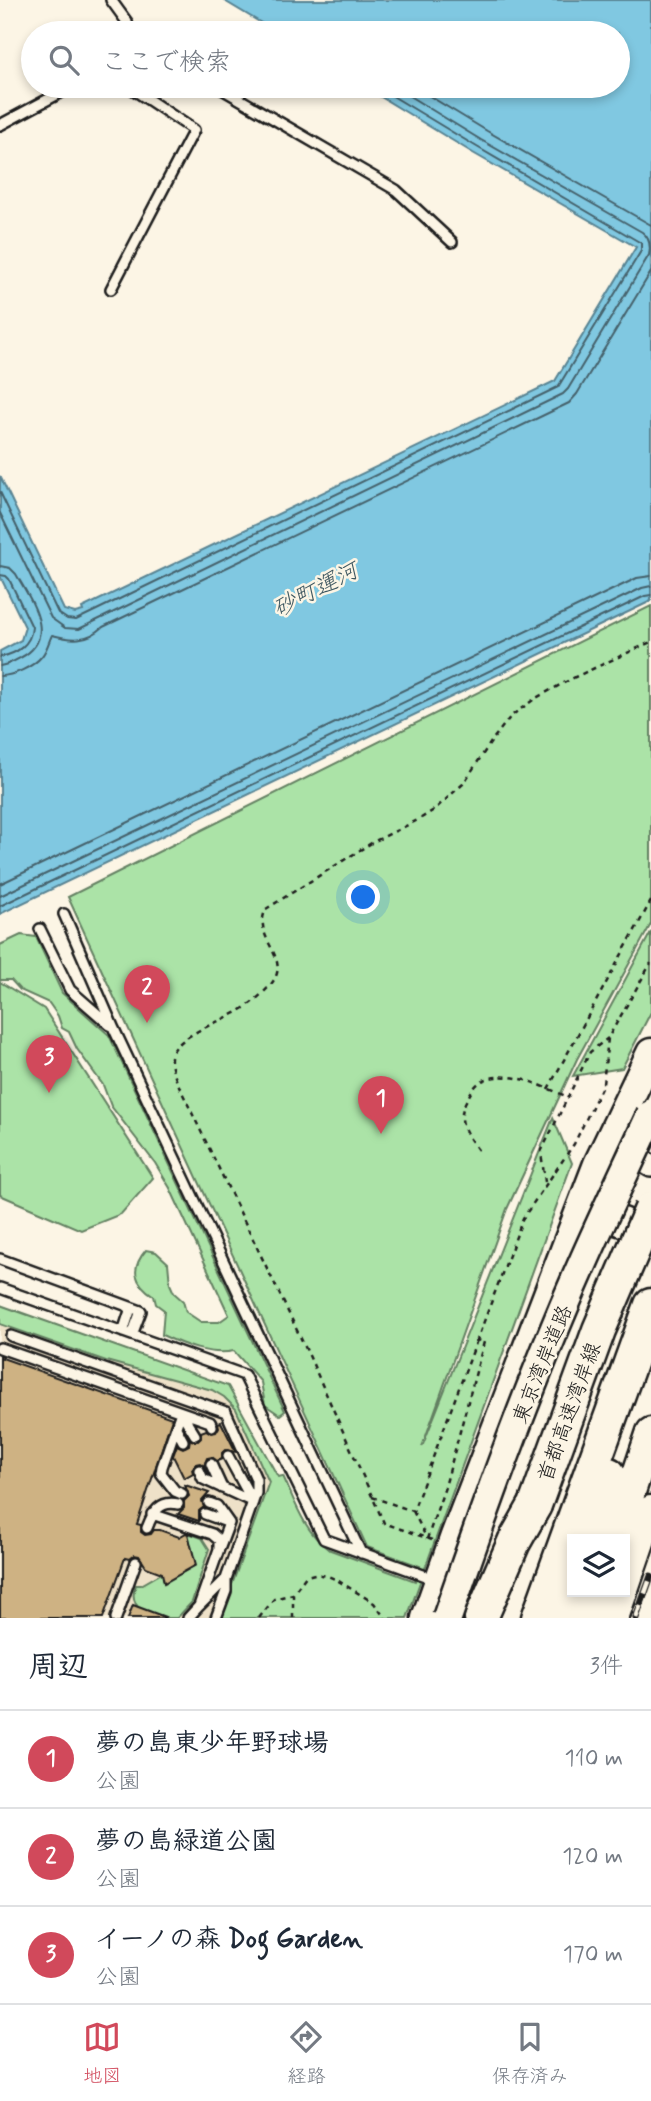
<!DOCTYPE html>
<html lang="ja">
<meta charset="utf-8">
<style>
body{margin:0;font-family:Mynerve,"Klee One",sans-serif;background:#f2f2f3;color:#1f2937}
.controls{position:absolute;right:21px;bottom:21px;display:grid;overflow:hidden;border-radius:0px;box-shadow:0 4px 10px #0003}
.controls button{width:63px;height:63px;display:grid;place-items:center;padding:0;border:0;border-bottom:2px solid #e0e1e3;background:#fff;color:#1f2937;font:35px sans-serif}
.you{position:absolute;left:364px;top:898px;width:24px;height:24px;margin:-18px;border:5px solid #fff;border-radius:50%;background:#1a73e8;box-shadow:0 0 0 10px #1a73e833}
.badge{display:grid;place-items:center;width:46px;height:46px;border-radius:50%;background:#d1495b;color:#fff;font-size:23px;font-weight:700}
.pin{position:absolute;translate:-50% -58px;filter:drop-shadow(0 2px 4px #0008)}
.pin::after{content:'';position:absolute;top:37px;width:24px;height:21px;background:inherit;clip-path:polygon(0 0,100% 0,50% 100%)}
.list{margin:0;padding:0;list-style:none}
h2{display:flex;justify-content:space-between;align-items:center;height:91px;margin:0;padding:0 28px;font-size:30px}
h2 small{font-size:23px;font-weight:400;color:#747a83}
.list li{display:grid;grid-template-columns:46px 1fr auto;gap:21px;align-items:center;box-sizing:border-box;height:98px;padding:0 28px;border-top:2px solid #e0e1e3}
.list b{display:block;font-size:26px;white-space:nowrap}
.list p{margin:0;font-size:23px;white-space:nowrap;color:#747a83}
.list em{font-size:23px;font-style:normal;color:#747a83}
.icon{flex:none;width:38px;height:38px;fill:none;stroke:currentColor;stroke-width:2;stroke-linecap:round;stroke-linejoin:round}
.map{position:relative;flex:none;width:651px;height:1618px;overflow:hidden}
.search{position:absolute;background:#fff;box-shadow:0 4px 10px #0003;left:21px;right:21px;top:21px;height:77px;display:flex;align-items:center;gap:18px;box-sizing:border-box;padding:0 24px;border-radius:38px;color:#747a83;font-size:26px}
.sheet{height:385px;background:#fff}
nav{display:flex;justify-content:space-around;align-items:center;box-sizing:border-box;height:98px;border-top:2px solid #e0e1e3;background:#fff;font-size:19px;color:#747a83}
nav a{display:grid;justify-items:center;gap:4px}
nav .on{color:#d1495b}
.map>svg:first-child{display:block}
.built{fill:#eee1c8}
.green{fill:#abe3a7;stroke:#648062;stroke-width:2}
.water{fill:#80c8e1;stroke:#588392;stroke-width:2}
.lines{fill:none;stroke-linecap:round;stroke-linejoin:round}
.shore{stroke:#44616b;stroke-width:2}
.building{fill:#ceb283;stroke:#1c1c1c;stroke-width:2}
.service-casing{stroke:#1c1c1c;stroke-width:14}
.tertiary-casing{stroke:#1c1c1c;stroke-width:26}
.trunk-casing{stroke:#1c1c1c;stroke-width:33}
.motorway-casing{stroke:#1c1c1c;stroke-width:37}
.path{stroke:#1c1c1c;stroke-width:2.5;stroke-dasharray:5 5;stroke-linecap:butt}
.service{stroke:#fcf5e5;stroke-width:9}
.tertiary{stroke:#fcf5e5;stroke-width:21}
.trunk{stroke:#fcf5e5;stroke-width:28}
.motorway{stroke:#fcf5e5;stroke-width:32}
.rail-casing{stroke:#1c1c1c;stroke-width:7}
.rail{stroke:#fcf5e5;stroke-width:4.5;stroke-dasharray:13;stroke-linecap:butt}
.trunk-bridge-casing{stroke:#1c1c1c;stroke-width:33;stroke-linecap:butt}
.motorway-bridge-casing{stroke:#1c1c1c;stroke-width:37;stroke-linecap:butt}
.trunk-bridge{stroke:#fcf5e5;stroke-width:28}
.motorway-bridge{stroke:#fcf5e5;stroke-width:32}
.labels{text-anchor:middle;stroke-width:5;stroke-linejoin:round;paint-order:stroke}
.street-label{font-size:21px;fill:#1c1c1c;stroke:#fcf5e5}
.water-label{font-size:23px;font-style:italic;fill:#3f5861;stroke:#fcf5e5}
</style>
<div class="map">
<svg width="651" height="1618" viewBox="0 0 651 1618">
<rect width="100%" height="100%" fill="#fcf5e5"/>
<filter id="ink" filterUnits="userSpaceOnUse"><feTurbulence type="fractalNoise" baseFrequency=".0143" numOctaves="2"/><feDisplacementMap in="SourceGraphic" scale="14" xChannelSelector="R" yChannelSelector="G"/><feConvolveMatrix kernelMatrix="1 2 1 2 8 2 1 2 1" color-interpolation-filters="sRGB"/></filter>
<g filter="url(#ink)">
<path class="built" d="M 0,1305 L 224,1384 L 230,1390 L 279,1478 L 220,1618 L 0,1618 Z"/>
<path class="green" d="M 651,606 L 651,924 L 577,1059 L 507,1209 L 422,1447 L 553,1118 L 572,1163 L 407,1618 L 220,1618 L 269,1482 L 236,1409 L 224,1397 L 212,1390 L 106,1361 L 0,1324 L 0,1305 L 228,1386 L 278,1477 L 283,1476 C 295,1502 304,1531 328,1549 L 415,1581 L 420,1566 L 367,1547 L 68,897 Z
M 651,932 L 651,1012 L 622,1068 L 573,1076 Z
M 21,935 L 36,937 L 62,993 L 109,1035 L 285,1411 L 280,1415 L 265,1405 L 261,1382 L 234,1351 C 210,1356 183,1345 162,1335 L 164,1310 L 156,1304 L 154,1296 C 134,1283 130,1269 146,1250 L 156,1252 L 168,1263 L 170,1284 L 174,1293 L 183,1301 L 186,1312 L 201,1322 L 219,1322 L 229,1315 L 170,1188 L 155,1163 L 111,1106 L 103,1085 L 77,1049 L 69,1032 L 62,1028 L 58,1016 L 49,1003 L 20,990 L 11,980 L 0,980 L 0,945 Z
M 0,982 L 44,1009 L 153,1178 L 121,1214 L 81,1230 L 0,1195 Z
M 188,1533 L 202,1538 L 209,1549 L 192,1602 L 177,1618 L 150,1618 C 138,1608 129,1601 136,1585 L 141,1585 L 162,1573 L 165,1583 L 195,1565 Z"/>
<path class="water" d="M 223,0 L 651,0 L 651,601 L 0,914 L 0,651 L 21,640 L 25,627 L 0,576 L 0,476 L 64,610 L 75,613 L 83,611 L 82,608 L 555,381 L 636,247 L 473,153 L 363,86 L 618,86 L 618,33 L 278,33 Z"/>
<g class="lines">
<path class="shore" d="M 413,86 L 487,131 L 651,225
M 0,492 L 58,613 L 67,619 L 76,620 L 558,387 L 641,251 L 641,243 L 477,147 L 376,86
M 0,513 L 51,618 L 65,628 L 79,629 L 563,394 L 568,389 L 649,255 C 651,246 650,238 642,232 L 481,140 L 393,86
M 0,566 L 10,568 L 16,574 C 31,601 59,638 20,658 C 13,662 8,665 0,666
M 0,575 L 6,576 L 9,579 L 32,627 C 31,645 16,654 0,657
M 0,676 C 13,676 33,667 42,656 C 47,650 49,641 52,635 C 71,640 87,642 103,627 L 569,403 L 577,394 L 651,272
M 0,884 L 637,578 L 651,576
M 0,896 L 642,588 L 651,586
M 0,906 L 645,596 L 651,595"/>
</g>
<path class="building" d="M 0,1355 L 3,1356 L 2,1358 L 172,1418 L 137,1524 L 141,1525 L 141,1532 L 145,1535 L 151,1534 L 154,1530 L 160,1530 L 179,1537 L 186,1533 L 188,1534 L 196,1565 L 164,1583 L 162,1573 L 146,1567 L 139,1556 L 134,1555 L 129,1559 L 125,1558 L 103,1618 L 0,1618 Z
M 221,1422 L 236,1452 L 225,1450 L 222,1453 L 222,1459 L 217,1461 L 212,1457 L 207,1458 L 204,1466 L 200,1463 L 196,1464 L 192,1469 L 193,1473 L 184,1478 L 173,1456 L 177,1445 L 183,1448 L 189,1445 L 190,1439 L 198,1441 L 201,1438 L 201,1432 L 206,1430 L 211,1433 L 216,1432 L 219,1427 L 218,1423 Z
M 185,1485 L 209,1493 L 202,1501 L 204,1507 L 199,1511 L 199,1521 L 178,1514 L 184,1508 L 184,1501 L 189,1496 Z
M 133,1605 L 165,1617 L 164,1618 L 128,1618 Z"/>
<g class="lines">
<defs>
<path id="service" d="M 111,0 L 127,22 L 129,33
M 217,86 L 396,190 L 452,242
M 0,125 L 73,86
M 111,289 L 194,130 L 128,86
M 64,914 L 114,1029 L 361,1553
M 40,929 L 70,990 L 110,1025
M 0,1259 L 141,1311 L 132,1335
M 0,1288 L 244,1375 L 324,1539 L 437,1580
M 123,1332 L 131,1308
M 11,1336 L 226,1412 L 256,1479 L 256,1493 L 226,1579 L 199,1606
M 0,1348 L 210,1422 L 212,1426
M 181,1412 L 162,1467 L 161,1473 L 175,1491 L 182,1494
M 181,1412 L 195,1435
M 176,1428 L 183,1441
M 228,1456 L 253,1502
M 211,1464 L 222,1488
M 199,1470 L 203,1479 L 253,1502
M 209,1503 L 217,1506 L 229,1523 L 220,1547
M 152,1514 L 212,1534 L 219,1540 L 219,1549 L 199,1606 L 188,1618
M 205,1514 L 227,1522
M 147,1528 C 153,1512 160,1500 178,1504
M 116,1618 L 136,1562
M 216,1618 L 226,1591 L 226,1579"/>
<path id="tertiary" d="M 620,1147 L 651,1166"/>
<path id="trunk" d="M 581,1223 C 605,1210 629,1224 651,1236
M 615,1539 L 651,1432
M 625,1586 L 651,1510
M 426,1618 L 455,1536 L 598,1164 L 651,1053
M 588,1618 L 597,1592
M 614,1618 L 623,1592"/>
<path id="motorway" d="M 590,1539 L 609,1474
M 481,1618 L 514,1542 L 535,1505
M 538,1618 L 651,1305
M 566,1618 L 574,1592"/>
</defs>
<use href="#service" class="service-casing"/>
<use href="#tertiary" class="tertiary-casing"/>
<use href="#trunk" class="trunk-casing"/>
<use href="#motorway" class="motorway-casing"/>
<path class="path" d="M 548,1089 L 651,901
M 478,1150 C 466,1134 456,1120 466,1101 C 471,1092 475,1084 484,1080 C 511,1069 544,1087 568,1097
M 545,1182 L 541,1152 L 590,1052 L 608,1038
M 372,1497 L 413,1511 L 477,1340
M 413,1511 L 427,1539
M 427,1539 L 445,1487 L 484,1342 L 477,1340 L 523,1218 L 574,1144 L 603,1084 L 608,1038 L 651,963
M 432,1540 L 384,1523 L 307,1351 L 180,1088 C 176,1079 170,1067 171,1057 C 174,1036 225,1020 241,1010 C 252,1003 267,991 274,980 C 289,956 252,937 266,909 L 373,842 L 418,820 L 434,810 L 463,784 L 493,739 L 511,716 L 536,698 L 575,677 L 651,642
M 259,1618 L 274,1599 L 293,1594
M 293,1618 L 293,1594 L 306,1576 L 315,1574 L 328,1576 L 337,1580 L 374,1603 L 385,1618"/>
<use href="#service" class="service"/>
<use href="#tertiary" class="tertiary"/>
<use href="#trunk" class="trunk"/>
<use href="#motorway" class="motorway"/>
<defs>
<path id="rail" d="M 636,1618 L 651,1576"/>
</defs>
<use href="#rail" class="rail-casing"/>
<use href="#rail" class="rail"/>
<defs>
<path id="trunk-bridge" d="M 447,1618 C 488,1499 531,1380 582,1265 C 604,1215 628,1165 651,1115"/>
<path id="motorway-bridge" d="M 535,1505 L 599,1330 L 651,1209"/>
</defs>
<use href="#trunk-bridge" class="trunk-bridge-casing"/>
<use href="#motorway-bridge" class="motorway-bridge-casing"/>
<use href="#trunk-bridge" class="trunk-bridge"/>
<use href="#motorway-bridge" class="motorway-bridge"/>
</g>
</g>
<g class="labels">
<g class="street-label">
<text transform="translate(542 1364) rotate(-68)" y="7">東京湾岸道路</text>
<text transform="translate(569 1412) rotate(-70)" y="7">首都高速湾岸線</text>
</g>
<g class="water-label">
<text transform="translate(315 589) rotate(-27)" y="8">砂町運河</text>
</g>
</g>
</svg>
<div class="controls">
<button><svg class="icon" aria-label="layers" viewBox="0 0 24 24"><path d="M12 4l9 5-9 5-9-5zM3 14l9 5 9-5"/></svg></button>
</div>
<div class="you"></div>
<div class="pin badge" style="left:381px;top:1134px">1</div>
<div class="pin badge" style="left:147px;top:1023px">2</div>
<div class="pin badge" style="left:49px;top:1093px">3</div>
<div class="search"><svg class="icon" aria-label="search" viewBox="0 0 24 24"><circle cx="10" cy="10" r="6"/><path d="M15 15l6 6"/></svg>ここで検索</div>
</div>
<section class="sheet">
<h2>周辺<small>3件</small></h2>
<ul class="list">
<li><span class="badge">1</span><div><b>夢の島東少年野球場</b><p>公園</p></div><em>110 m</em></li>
<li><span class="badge">2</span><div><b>夢の島緑道公園</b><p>公園</p></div><em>120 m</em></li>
<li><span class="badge">3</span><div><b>イーノの森 Dog Garden</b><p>公園</p></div><em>170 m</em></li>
</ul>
</section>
<nav>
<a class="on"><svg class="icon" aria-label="map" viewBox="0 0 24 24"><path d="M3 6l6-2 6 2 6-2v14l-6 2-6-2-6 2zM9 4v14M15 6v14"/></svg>地図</a>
<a><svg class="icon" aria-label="directions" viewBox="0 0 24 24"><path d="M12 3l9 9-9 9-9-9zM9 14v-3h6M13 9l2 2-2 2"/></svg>経路</a>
<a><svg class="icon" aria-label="saved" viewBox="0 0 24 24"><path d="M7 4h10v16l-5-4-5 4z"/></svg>保存済み</a>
</nav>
